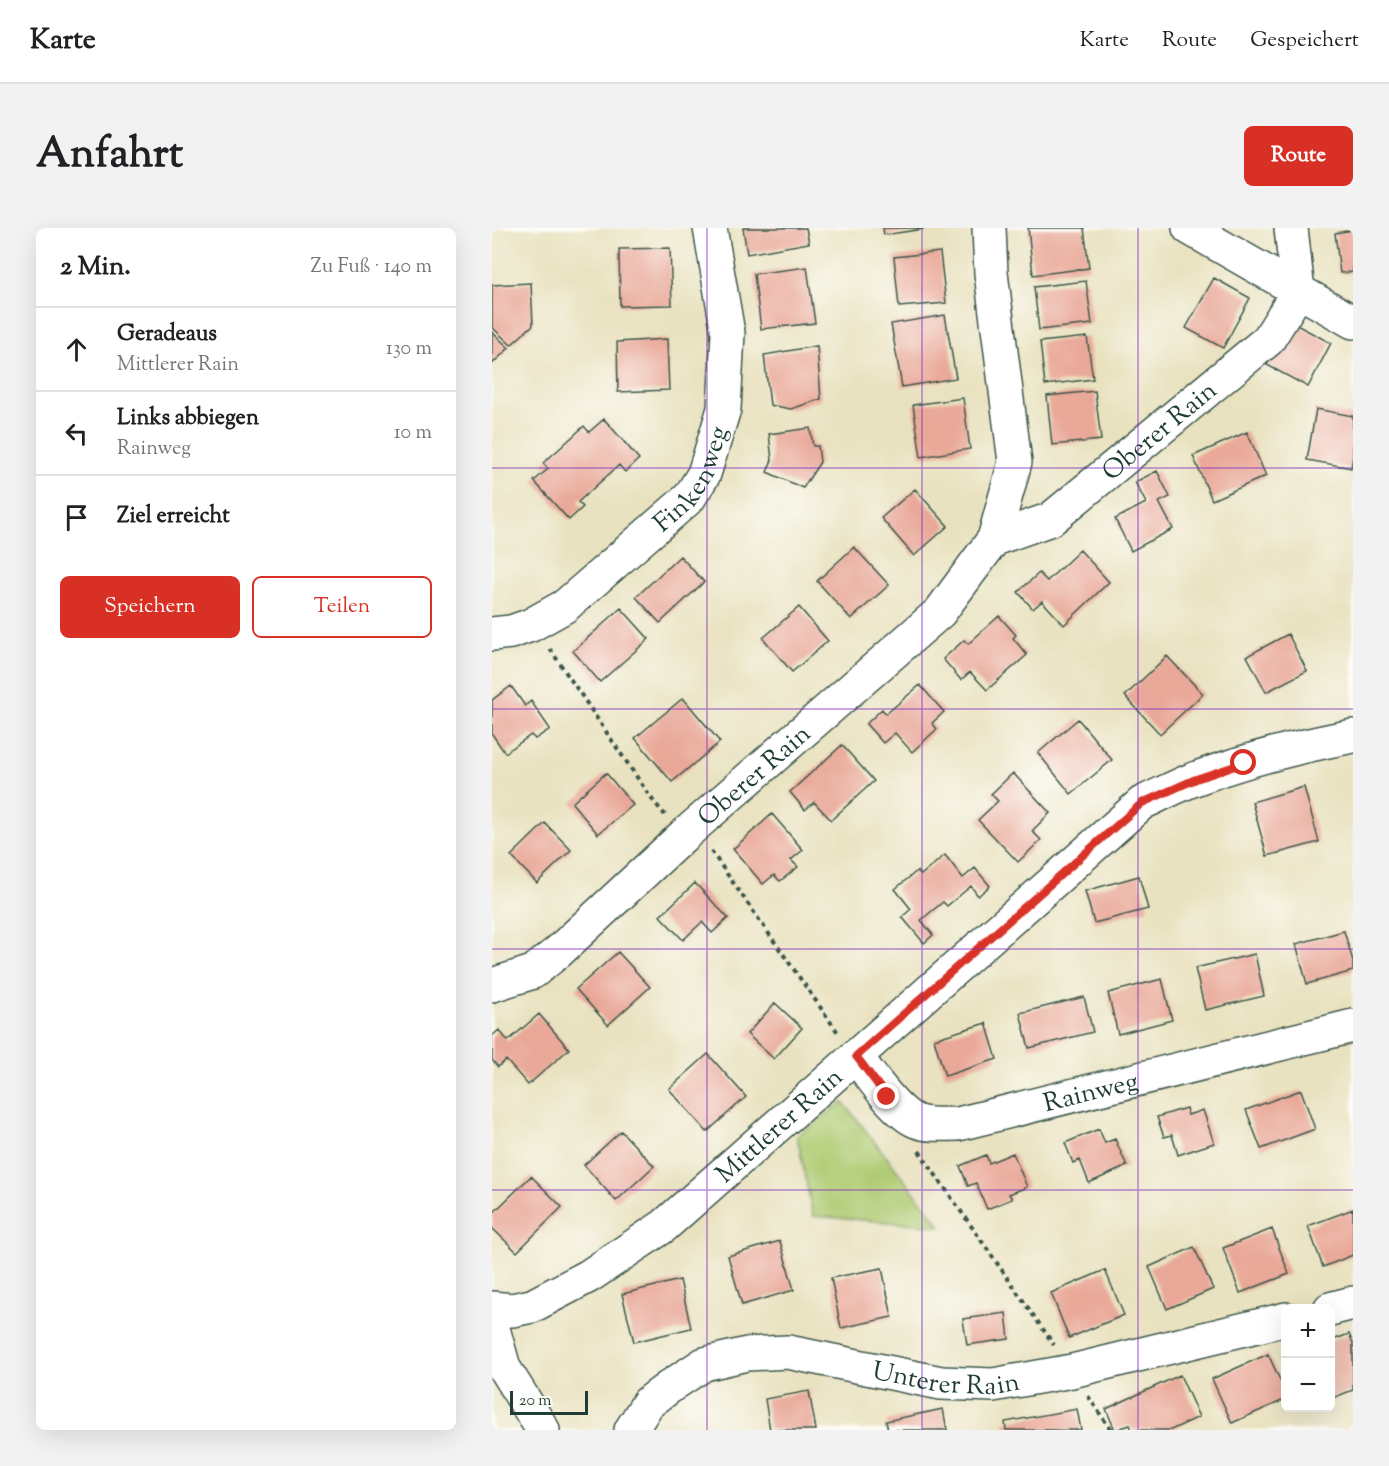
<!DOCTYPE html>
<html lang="de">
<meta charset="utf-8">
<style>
body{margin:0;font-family:"Sorts Mill Goudy",serif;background:#f2f2f2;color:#202124}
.controls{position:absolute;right:18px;bottom:18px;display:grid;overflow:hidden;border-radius:9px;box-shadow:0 6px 24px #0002}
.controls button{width:54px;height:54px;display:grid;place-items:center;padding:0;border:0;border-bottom:2px solid #e0e0e0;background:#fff;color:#202124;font:30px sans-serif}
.scale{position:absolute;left:18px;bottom:15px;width:78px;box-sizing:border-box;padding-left:6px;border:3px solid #1f3d34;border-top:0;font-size:16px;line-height:21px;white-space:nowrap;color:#1f3d34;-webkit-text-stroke:4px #fdfcf7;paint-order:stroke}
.stop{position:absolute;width:18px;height:18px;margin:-14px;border:4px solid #d93025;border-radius:50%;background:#fff}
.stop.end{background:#d93025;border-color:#fff;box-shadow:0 2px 6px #0008}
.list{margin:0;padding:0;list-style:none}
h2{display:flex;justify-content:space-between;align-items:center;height:78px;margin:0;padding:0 24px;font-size:26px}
h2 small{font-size:20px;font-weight:400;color:#757577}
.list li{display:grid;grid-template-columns:39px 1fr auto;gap:18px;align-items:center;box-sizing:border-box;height:84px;padding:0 24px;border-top:2px solid #e0e0e0}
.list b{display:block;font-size:22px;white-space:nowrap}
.list p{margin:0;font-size:20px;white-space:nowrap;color:#757577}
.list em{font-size:20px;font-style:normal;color:#757577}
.actions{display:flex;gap:12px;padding:18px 24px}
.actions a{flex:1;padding:14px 0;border:2px solid #d93025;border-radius:9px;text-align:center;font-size:21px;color:#d93025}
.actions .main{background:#d93025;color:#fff}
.icon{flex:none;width:33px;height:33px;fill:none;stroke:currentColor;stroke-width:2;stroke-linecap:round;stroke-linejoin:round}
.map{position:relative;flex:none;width:861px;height:1202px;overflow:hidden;border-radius:9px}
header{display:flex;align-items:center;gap:36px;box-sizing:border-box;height:84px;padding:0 30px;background:#fff;border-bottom:2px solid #e0e0e0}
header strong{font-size:28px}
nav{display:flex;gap:33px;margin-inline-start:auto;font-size:21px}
.intro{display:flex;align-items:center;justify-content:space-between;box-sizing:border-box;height:144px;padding:0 36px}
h1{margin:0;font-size:42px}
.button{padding:15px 27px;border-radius:9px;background:#d93025;color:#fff;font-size:21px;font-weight:700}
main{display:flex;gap:36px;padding:0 36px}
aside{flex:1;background:#fff;border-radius:9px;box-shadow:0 6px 24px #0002}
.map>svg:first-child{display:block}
.green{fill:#afcb72;stroke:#678453;stroke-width:1.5}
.building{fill:#e9a898}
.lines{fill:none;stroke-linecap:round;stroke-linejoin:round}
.minor-casing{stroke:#3d5649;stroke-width:36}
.path{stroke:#3d5649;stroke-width:4;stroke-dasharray:4.5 4.5;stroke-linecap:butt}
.minor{stroke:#fff;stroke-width:33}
.route{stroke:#d93025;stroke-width:8}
.grid{fill:none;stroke:#7b2cbf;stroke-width:1.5;stroke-opacity:0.55}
.labels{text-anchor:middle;stroke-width:4.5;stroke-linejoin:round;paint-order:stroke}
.street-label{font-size:26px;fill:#1f3d34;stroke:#fdfcf7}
</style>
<header>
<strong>Karte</strong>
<nav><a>Karte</a><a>Route</a><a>Gespeichert</a></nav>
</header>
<div class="intro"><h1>Anfahrt</h1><a class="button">Route</a></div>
<main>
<aside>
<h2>2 Min.<small>Zu Fuß · 140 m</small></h2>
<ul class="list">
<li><svg class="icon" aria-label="ahead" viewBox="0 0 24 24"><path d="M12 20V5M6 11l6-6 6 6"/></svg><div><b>Geradeaus</b><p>Mittlerer Rain</p></div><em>130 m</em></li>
<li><svg class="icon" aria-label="left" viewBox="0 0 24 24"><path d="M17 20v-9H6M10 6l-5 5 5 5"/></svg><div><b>Links abbiegen</b><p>Rainweg</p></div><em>10 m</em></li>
<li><svg class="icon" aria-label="arrive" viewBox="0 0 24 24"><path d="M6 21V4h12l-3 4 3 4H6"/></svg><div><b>Ziel erreicht</b></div></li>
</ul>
<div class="actions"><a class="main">Speichern</a><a>Teilen</a></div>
</aside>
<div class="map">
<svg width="861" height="1202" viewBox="0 0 861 1202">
<rect width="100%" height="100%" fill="#fdfcf7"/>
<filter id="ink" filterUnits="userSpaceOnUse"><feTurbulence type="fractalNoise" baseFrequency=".0167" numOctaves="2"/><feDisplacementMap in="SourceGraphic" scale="12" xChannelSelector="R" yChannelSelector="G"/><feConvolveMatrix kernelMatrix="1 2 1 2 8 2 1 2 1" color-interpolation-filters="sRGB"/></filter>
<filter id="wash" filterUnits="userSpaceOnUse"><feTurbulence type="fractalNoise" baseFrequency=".008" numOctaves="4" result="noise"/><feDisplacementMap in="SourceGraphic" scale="24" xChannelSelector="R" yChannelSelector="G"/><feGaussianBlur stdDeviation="1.35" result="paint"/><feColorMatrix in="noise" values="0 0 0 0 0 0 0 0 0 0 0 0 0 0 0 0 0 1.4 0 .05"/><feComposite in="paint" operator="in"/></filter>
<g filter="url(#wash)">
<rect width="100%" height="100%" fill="#e9e2c0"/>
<path class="green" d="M 351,874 L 449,998 L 321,988 L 305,908 Z"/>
<g id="blocks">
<path class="building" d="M 251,0 L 314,0 L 317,15 L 255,26 Z
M 391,0 L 431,0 L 431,1 L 392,7 Z
M 536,0 L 592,0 L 597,40 L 541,47 Z
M 861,2 L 861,44 L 848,45 L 843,5 Z
M 178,20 L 180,77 L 128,78 L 127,21 Z
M 448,24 L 454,75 L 407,79 L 402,29 Z
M 315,39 L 323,95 L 269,101 L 262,46 Z
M 722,50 L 758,70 L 731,120 L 694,100 Z
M 594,53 L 600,96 L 547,102 L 542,59 Z
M 39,55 L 41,97 L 19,117 L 0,99 L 0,57 Z
M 453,87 L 464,150 L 410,159 L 399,96 Z
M 797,93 L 839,115 L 816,159 L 775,137 Z
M 0,104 L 17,120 L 0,136 Z
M 595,109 L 601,151 L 553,157 L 548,114 Z
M 175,111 L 177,162 L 126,164 L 125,114 Z
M 325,118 L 329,171 L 299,181 L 278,177 L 272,127 Z
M 603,163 L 609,212 L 560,217 L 555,168 Z
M 471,170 L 478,221 L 429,229 L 421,177 Z
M 824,181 L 861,188 L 861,228 L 859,240 L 815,232 Z
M 112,191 L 147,231 L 133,244 L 127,237 L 86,274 L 91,279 L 77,292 L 42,253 L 56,241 L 51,235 L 66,222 L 92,198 L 97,204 Z
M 318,200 L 321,218 L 326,218 L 328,234 L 311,260 L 275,244 L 280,232 L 277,206 Z
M 755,204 L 774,248 L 720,272 L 701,228 Z
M 665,243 L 678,269 L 667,274 L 681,301 L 639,323 L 623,291 L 654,275 L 643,254 Z
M 423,261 L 456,298 L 422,328 L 389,290 Z
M 362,319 L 397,357 L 359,391 L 325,353 Z
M 588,322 L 617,354 L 572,397 L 550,373 L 541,381 L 526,364 L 547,345 L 555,353 Z
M 188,328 L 212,354 L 168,395 L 144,369 Z
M 307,379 L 336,413 L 300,444 L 271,410 Z
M 129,380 L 157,411 L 108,454 L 81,423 Z
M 507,388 L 524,407 L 521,410 L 535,427 L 495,462 L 478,444 L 469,452 L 451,431 L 472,412 L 476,416 Z
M 796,406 L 815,443 L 774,464 L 755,428 Z
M 675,428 L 711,466 L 668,506 L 633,468 Z
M 428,457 L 452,484 L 440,495 L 445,501 L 420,524 L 403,505 L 391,515 L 374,496 L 390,481 L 394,486 Z
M 19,458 L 33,478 L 39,473 L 58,501 L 43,511 L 39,507 L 13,525 L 0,506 L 0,472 Z
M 191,470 L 228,514 L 180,554 L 143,510 Z
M 586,491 L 620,532 L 579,566 L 546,525 Z
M 350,517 L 382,553 L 339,592 L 322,574 L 313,582 L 298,564 Z
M 114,545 L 141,577 L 106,606 L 80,575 Z
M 521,545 L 558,585 L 540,603 L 549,612 L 526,634 L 486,592 L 506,573 L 499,566 Z
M 812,559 L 827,614 L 775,628 L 760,574 Z
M 280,586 L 311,622 L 299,632 L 306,639 L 288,653 L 282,647 L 271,656 L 241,621 Z
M 53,595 L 79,622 L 45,655 L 19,628 Z
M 453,627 L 471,650 L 483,640 L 498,658 L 486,668 L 479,658 L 455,678 L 451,674 L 429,692 L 441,707 L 432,715 L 410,689 L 419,681 L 403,661 L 425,643 L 429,647 Z
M 647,648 L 656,681 L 602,695 L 593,663 Z
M 203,655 L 236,690 L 220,705 L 210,694 L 191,712 L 168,688 Z
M 852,703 L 861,733 L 861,743 L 815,756 L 804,716 Z
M 126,724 L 158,759 L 116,797 L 84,761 Z
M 763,726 L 772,768 L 713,782 L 703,740 Z
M 670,751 L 680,792 L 626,806 L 616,765 Z
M 592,769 L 601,804 L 537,820 L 528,785 Z
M 283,775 L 310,800 L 282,831 L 255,806 Z
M 47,786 L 77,821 L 36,857 L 14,832 L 6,839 L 0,832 L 0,808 L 7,802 L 16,813 Z
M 494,795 L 505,831 L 453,848 L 442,811 Z
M 216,826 L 254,869 L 215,904 L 177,861 Z
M 809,862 L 823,901 L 769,921 L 754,882 Z
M 694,880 L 696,887 L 711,882 L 722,915 L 686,927 L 680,907 L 672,909 L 665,889 Z
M 607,901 L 613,915 L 623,911 L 635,938 L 597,955 L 588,932 L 581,935 L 573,915 Z
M 129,903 L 162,938 L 124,973 L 92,937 Z
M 521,925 L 535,959 L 517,966 L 520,971 L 495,981 L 484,955 L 476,958 L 468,938 L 494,927 L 497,935 Z
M 39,948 L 70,979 L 25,1024 L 0,1000 L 0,986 Z
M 861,981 L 861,1027 L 831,1039 L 816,998 Z
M 780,1001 L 797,1046 L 748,1065 L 731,1020 Z
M 288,1013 L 302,1062 L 250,1077 L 236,1028 Z
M 702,1019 L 721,1061 L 675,1081 L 657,1039 Z
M 390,1040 L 400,1089 L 349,1100 L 339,1050 Z
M 613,1042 L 632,1087 L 577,1110 L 559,1065 Z
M 188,1052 L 199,1100 L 142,1114 L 130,1066 Z
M 514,1085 L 517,1111 L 475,1117 L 471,1091 Z
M 857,1106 L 861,1115 L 861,1162 L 838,1171 L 838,1113 Z
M 776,1126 L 794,1165 L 794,1171 L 740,1195 L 720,1151 Z
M 688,1147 L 707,1189 L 679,1202 L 640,1202 L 638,1197 L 623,1202 L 614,1181 Z
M 317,1163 L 324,1202 L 278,1202 L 273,1171 Z
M 451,1181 L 455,1202 L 396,1202 L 394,1193 Z
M 585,1181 L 589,1202 L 514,1202 L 513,1194 Z"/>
</g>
</g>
<g filter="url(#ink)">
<use href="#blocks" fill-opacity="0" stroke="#3d5649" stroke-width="1.5"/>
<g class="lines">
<defs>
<g id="minor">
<path d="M 697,0 L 861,94"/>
<path id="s1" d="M 502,311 L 559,291 L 776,112 L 806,64 L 799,0"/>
<path id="s2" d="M 0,406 L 19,404 L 39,397 L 73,378 L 197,270 L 212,246 L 232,181 L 236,105 L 218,0"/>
<path id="s3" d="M 0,757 L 41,744 L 66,724 L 191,608 L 448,384 L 502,311 L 523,234 L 499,45 L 497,0"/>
<path id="s4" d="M 364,828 C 377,846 404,885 424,893 C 436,898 454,896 466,896 L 861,798"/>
<path id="s5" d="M 0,1080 L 20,1082 L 40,1078 L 97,1048 L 172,998 L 650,575 C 668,567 686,557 705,550 C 756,531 808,518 861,508"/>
<path d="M 838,1081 L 861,1075"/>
<path d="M 0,1097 L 12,1140 L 51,1202"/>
<path id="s6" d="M 139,1202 L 156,1175 L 180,1157 L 212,1136 L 255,1126 L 296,1124 L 449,1155 L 501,1157 L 580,1143 L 794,1091"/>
</g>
</defs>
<use href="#minor" class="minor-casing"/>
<path class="path" d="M 58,421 L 159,570 L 173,587
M 219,623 L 347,806
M 427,923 L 562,1117
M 596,1168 L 619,1202"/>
<use href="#minor" class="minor"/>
</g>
</g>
<g class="lines" filter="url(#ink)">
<path class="route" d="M 395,869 L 364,828 L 650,575 L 704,551 L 752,535"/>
</g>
<path class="grid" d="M 215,0 L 215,1202M 430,0 L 430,1202M 646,0 L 646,1202M 0,240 L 861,240M 0,481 L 861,481M 0,721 L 861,721M 0,962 L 861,962"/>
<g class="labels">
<g class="street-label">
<text dy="9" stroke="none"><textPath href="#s1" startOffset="200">Oberer Rain</textPath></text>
<text dy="9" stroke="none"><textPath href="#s2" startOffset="261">Finkenweg</textPath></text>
<text dy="9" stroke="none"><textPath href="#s3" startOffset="339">Oberer Rain</textPath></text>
<text dy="9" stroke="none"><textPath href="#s4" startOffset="268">Rainweg</textPath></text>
<text dy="9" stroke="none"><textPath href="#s5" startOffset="348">Mittlerer Rain</textPath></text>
<text dy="9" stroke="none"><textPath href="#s6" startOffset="346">Unterer Rain</textPath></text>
</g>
</g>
</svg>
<div class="controls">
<button>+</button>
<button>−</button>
</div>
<div class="scale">20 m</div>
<div class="stop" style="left:752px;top:535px"></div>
<div class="stop end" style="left:395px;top:869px"></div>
</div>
</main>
